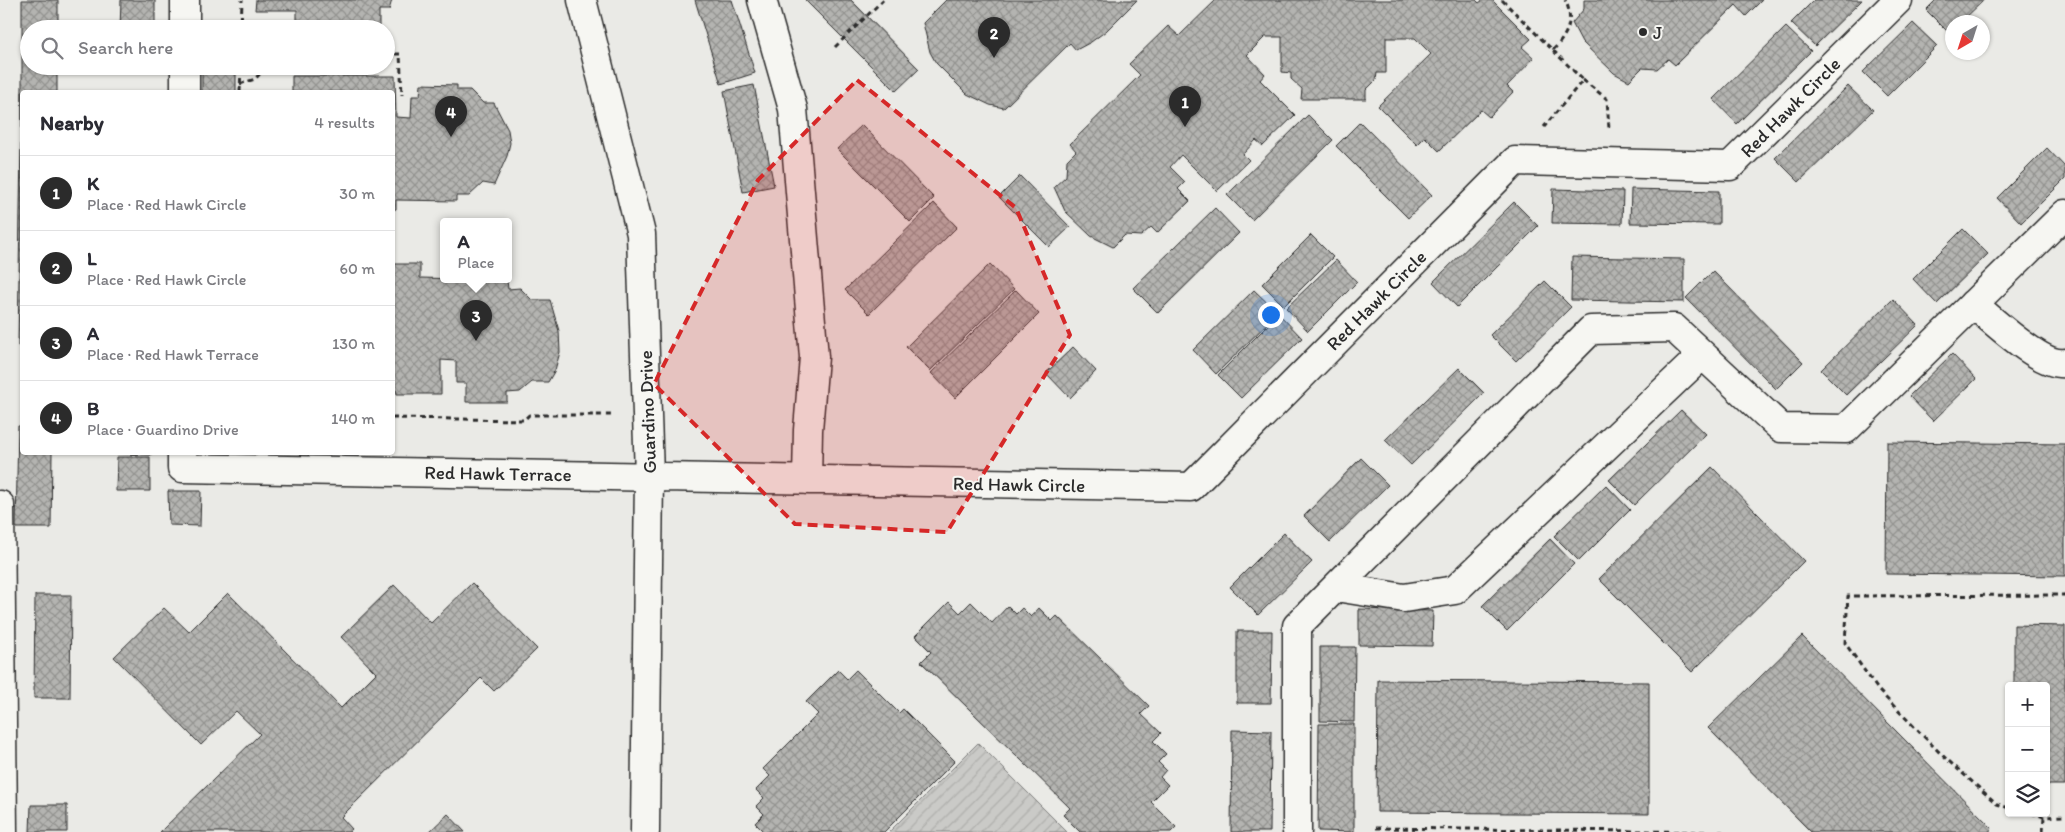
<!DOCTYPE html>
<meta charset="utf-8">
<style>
body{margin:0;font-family:Itim,sans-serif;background:#f2f2f3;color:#2b2b33}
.controls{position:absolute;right:15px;bottom:15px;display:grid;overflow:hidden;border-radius:5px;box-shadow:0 1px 4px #0004}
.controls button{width:45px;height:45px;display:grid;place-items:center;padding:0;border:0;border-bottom:1px solid #e1e1e2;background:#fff;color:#2b2b33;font:25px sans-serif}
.compass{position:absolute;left:1945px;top:15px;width:45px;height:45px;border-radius:50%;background:#fff;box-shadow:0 1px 4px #0004;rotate:219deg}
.you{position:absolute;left:1270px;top:314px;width:18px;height:18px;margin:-12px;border:4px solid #fff;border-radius:50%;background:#1a73e8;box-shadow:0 0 0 8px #1a73e833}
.badge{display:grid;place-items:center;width:32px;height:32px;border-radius:50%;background:#2b2b2b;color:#fff;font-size:16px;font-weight:700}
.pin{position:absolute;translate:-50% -41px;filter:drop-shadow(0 1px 2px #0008)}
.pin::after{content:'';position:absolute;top:26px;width:18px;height:15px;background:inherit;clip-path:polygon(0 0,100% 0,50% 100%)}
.popup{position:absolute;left:440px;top:218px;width:72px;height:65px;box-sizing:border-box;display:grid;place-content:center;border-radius:5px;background:#fff;filter:drop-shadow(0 1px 4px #0005);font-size:16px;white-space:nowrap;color:#7c7c81}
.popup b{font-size:19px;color:#2b2b33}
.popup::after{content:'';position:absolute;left:50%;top:100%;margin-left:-10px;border:10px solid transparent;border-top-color:#fff}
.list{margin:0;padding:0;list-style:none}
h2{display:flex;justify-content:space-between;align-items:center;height:65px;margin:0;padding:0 20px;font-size:21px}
h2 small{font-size:16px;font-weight:400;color:#7c7c81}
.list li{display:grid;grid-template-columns:32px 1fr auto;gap:15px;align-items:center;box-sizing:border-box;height:75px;padding:0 20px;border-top:1px solid #e1e1e2}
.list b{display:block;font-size:19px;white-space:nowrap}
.list p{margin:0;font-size:16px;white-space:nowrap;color:#7c7c81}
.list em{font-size:16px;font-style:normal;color:#7c7c81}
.icon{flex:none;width:28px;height:28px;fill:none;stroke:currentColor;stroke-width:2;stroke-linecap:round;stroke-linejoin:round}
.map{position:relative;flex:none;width:2065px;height:832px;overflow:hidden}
.search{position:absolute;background:#fff;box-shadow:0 1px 4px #0004;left:20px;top:20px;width:375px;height:55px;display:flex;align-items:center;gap:12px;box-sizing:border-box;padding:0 18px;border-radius:28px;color:#7c7c81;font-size:19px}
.panel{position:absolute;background:#fff;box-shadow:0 1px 4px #0004;left:20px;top:90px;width:375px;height:365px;border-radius:5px}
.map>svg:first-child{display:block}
.garden{fill:url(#garden-furrows);stroke:#7a7a79}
.building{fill:url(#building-cross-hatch);stroke:#2b2b2b}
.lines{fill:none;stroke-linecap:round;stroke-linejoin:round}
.minor-casing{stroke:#2b2b2b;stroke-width:31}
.path{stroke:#2b2b2b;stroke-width:3;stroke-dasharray:5 4;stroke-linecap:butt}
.minor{stroke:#f6f6f2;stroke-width:28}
.marked{fill:#d62828;fill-opacity:0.2;stroke:#d62828;stroke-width:4;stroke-dasharray:10 6;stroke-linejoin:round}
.poi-dot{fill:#2b2b2b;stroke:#f6f6f2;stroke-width:2}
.labels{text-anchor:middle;stroke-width:4;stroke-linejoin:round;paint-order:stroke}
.poi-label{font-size:19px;fill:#2b2b2b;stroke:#f6f6f2;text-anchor:start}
.street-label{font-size:19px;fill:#2b2b2b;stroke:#f6f6f2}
</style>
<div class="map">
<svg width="2065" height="832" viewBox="0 0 2065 832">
<defs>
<pattern id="garden-furrows" width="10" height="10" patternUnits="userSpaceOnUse" patternTransform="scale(1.25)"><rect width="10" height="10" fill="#cacac7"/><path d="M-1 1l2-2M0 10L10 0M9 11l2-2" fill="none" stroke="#aeaeab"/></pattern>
<pattern id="building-cross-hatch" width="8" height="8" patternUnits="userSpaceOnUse" patternTransform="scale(1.25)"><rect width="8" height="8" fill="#b4b4b1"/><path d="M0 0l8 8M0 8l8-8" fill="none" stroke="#939390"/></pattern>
</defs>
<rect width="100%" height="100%" fill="#eaeae6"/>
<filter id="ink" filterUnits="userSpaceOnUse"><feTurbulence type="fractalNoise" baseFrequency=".02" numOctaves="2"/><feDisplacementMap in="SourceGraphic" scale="10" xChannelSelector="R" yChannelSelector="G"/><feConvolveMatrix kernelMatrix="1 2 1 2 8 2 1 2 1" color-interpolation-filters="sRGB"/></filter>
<g filter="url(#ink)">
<path class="garden" d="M 978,743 L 1067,832 L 889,832 Z"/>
<path class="building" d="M 22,0 L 58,0 L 58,29 L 29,29 L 29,66 L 57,66 L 57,92 L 22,92 L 22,138 Z
M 121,0 L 155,0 L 155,29 L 120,29 Z
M 256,0 L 392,0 L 389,10 L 379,10 L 379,29 L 297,29 L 297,10 L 255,10 Z
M 695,0 L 732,0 L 755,73 L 721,84 Z
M 805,0 L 851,0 L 919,69 L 896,91 Z
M 946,0 L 1137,0 L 1106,31 L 1091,42 L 1076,50 L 1070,43 L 1004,108 L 990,105 L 967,94 L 936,63 L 930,52 L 923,23 Z
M 1216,0 L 1476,0 L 1479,3 L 1483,0 L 1492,0 L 1531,39 L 1522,47 L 1534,58 L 1507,86 L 1513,92 L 1489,117 L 1481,110 L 1439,151 L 1425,137 L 1417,145 L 1378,106 L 1431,54 L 1415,38 L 1386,38 L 1386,73 L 1377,73 L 1376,80 L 1366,90 L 1366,99 L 1301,99 L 1302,89 L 1291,79 L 1291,73 L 1282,72 L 1282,37 L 1265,37 L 1247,55 L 1265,74 L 1260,80 L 1295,115 L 1263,146 L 1256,140 L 1243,154 L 1249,160 L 1217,191 L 1181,155 L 1170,167 L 1185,182 L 1178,189 L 1190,201 L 1157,233 L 1151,227 L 1141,236 L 1125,235 L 1113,247 L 1091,236 L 1065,211 L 1054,187 L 1066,176 L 1067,160 L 1076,151 L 1070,144 L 1140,75 L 1129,64 L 1168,26 L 1179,36 Z
M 1584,0 L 1762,0 L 1746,16 L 1736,5 L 1675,65 L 1668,59 L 1657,69 L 1642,68 L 1629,81 L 1614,73 L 1582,42 L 1572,23 L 1584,9 Z
M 1814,0 L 1862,0 L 1815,46 L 1791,23 Z
M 1936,0 L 1984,0 L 1961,22 L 1952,22 L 1952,31 L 1950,34 L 1926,10 Z
M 1913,23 L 1937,46 L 1887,96 L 1863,72 Z
M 1786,27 L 1811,51 L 1737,124 L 1713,99 Z
M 202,28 L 237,28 L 237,29 L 202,29 Z
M 202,66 L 236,66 L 236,92 L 202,92 Z
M 292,76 L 395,76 L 396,117 L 411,118 L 412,96 L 420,96 L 421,84 L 457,85 L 457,90 L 470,90 L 483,103 L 494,103 L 508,130 L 510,143 L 507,156 L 494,185 L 483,183 L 469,196 L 456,196 L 456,201 L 396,200 L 396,209 L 392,210 L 392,92 L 292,92 Z
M 754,85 L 774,186 L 743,192 L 724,91 Z
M 1848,86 L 1873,110 L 1799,182 L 1775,158 Z
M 1308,115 L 1333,140 L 1252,220 L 1227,195 Z
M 1360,122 L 1432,195 L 1408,218 L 1336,146 Z
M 862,125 L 934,198 L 910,222 L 837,149 Z
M 21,144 L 22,144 L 22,346 L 18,346 Z
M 2047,148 L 2065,167 L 2065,179 L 2021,223 L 1997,198 Z
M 1020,176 L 1070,227 L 1049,247 L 999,197 Z
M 1553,189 L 1623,191 L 1622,224 L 1552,223 Z
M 1631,189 L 1719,191 L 1719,224 L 1630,223 Z
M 1514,202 L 1538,226 L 1457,307 L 1433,282 Z
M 934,203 L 957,227 L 869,314 L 845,290 Z
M 1215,208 L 1239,233 L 1158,313 L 1133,288 Z
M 1963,229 L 1988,254 L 1937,304 L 1913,279 Z
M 1311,235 L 1333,257 L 1284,306 L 1262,284 Z
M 1572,257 L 1684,259 L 1684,302 L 1571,300 Z
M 1336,260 L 1357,282 L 1308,331 L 1286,308 Z
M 392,264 L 420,264 L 420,278 L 507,280 L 508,289 L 520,288 L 532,300 L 550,300 L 559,331 L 560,352 L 555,370 L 548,382 L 532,382 L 520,392 L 507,393 L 507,402 L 466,402 L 466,383 L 456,383 L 456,361 L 441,360 L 441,394 L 397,394 L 396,390 L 392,390 Z
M 990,264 L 1014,289 L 930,371 L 906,347 Z
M 1713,271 L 1803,362 L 1776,389 L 1686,298 Z
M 1545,281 L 1571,307 L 1516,361 L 1490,335 Z
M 1016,290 L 1039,314 L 955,398 L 931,373 Z
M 1254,290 L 1278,313 L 1216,374 L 1193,350 Z
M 1893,299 L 1918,325 L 1846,395 L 1821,370 Z
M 1279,314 L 1302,338 L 1241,398 L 1218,375 Z
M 1073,347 L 1096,371 L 1070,398 L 1046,373 Z
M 1952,354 L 1976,379 L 1933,421 L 1909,396 Z
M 1459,368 L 1484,393 L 1411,465 L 1385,440 Z
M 1681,410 L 1706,434 L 1634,505 L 1609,480 Z
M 18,426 L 22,426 L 22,452 L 52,452 L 51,528 L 16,528 Z
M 1887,442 L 2065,444 L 2065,576 L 1886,574 Z
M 117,452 L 151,452 L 151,455 L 117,454 Z
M 117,457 L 150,457 L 150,491 L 116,491 Z
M 1361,458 L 1388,485 L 1330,542 L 1304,516 Z
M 1712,467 L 1804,561 L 1692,672 L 1599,579 Z
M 1606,485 L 1630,510 L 1579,561 L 1554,536 Z
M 168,491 L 201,491 L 200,526 L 169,525 Z
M 1284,533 L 1312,562 L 1258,615 L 1230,587 Z
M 1550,539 L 1574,564 L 1507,631 L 1482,606 Z
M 472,583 L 537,649 L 494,691 L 481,678 L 341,817 L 352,829 L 349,832 L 160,832 L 260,734 L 236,711 L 201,745 L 114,657 L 164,608 L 189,632 L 228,593 L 341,708 L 376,673 L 341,637 L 394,585 L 431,623 Z
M 35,595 L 71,595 L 70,698 L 34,698 Z
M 949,602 L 960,613 L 971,602 L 992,623 L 1008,606 L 1016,614 L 1022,608 L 1031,617 L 1039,608 L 1052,621 L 1057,616 L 1149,706 L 1141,714 L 1161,733 L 1153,741 L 1166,754 L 1158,762 L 1166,770 L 1160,777 L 1168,785 L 1151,802 L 1176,827 L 1171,832 L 1080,832 L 1063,815 L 1070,808 L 921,662 L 931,652 L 915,636 Z
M 1359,609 L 1433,611 L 1432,646 L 1359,645 Z
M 2014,625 L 2065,626 L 2065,785 L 2046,785 L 2046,686 L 2014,686 Z
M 1237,631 L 1272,631 L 1271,703 L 1237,703 Z
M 1802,636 L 1992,828 L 1989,832 L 1811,832 L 1708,728 Z
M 1320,647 L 1355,647 L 1354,722 L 1320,721 Z
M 838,670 L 847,679 L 856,670 L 899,713 L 903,709 L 955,761 L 884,832 L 764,832 L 755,823 L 764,814 L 756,806 L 764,798 L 756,790 L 770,776 L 763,769 L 818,714 L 806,702 Z
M 1378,680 L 1649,682 L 1649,814 L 1377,812 Z
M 1319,724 L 1354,724 L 1354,832 L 1318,831 Z
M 1232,730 L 1271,731 L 1270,832 L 1231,832 Z
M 31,805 L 67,805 L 67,832 L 30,832 Z
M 448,814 L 465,832 L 429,832 Z"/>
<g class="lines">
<defs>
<path id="minor" d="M 582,0 L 641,234 L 649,475 L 645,832
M 762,0 L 793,109 L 814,357 L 808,430 L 807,480
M 185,29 L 185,0
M 185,92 L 185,66
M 1973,304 C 1993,320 2041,367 2065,363
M 182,452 L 182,468 L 1191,487 L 1515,161 L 1730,166 L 1898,0
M 0,505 L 3,832
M 1336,587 L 1404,598 L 1455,590 L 1702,355
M 1297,832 L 1297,626 L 1591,330 L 1674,328 L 1781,428 L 1846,429 L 2065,214"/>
</defs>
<use href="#minor" class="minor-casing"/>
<path class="path" d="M 1502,0 L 1583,80 L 1544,127
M 241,29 L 242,0
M 835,47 L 883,0
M 1553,50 C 1567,36 1575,19 1565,0
M 386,54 L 400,54 L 402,95
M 1583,80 L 1607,99 L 1609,129
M 240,84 L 255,79 L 267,66
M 240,92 L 241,66
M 392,418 L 524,420 L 529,415 L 612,415
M 2009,808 L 1997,804 L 1942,755 L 1879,691 L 1845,643 L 1848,596 L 2065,595
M 2031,813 L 2044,817 L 2065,816
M 1376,828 L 1727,832
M 2043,832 L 2044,817"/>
<use href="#minor" class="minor"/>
</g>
</g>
<path class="marked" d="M 857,80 L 1016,208 L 1070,335 L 947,532 L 795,524 L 654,384 L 758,180 Z"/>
<circle class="poi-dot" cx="1643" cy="32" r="5"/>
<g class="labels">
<g class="poi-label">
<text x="1653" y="39">J</text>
</g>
<g class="street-label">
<text transform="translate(1790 107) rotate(-45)" y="7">Red Hawk Circle</text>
<text transform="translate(1376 300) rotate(-45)" y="7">Red Hawk Circle</text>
<text transform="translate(647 412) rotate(-92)" y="7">Guardino Drive</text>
<text transform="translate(498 473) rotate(1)" y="7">Red Hawk Terrace</text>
<text transform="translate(1019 484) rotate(1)" y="7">Red Hawk Circle</text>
</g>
</g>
</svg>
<div class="controls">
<button>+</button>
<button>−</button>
<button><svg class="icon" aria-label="layers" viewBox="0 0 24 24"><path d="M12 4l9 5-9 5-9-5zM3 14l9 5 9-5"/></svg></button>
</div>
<svg class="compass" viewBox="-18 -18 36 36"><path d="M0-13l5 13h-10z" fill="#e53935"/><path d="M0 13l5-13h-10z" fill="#7c7c81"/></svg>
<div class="you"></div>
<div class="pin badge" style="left:1185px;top:127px">1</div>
<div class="pin badge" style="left:994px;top:58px">2</div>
<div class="pin badge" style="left:476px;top:341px">3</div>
<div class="popup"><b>A</b>Place</div>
<div class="pin badge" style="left:451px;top:137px">4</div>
<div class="search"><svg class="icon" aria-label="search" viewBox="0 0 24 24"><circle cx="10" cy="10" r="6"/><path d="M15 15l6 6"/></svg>Search here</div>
<section class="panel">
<h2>Nearby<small>4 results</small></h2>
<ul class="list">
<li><span class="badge">1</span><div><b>K</b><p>Place · Red Hawk Circle</p></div><em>30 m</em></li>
<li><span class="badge">2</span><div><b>L</b><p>Place · Red Hawk Circle</p></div><em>60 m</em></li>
<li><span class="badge">3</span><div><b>A</b><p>Place · Red Hawk Terrace</p></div><em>130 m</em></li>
<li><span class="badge">4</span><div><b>B</b><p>Place · Guardino Drive</p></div><em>140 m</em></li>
</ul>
</section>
</div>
